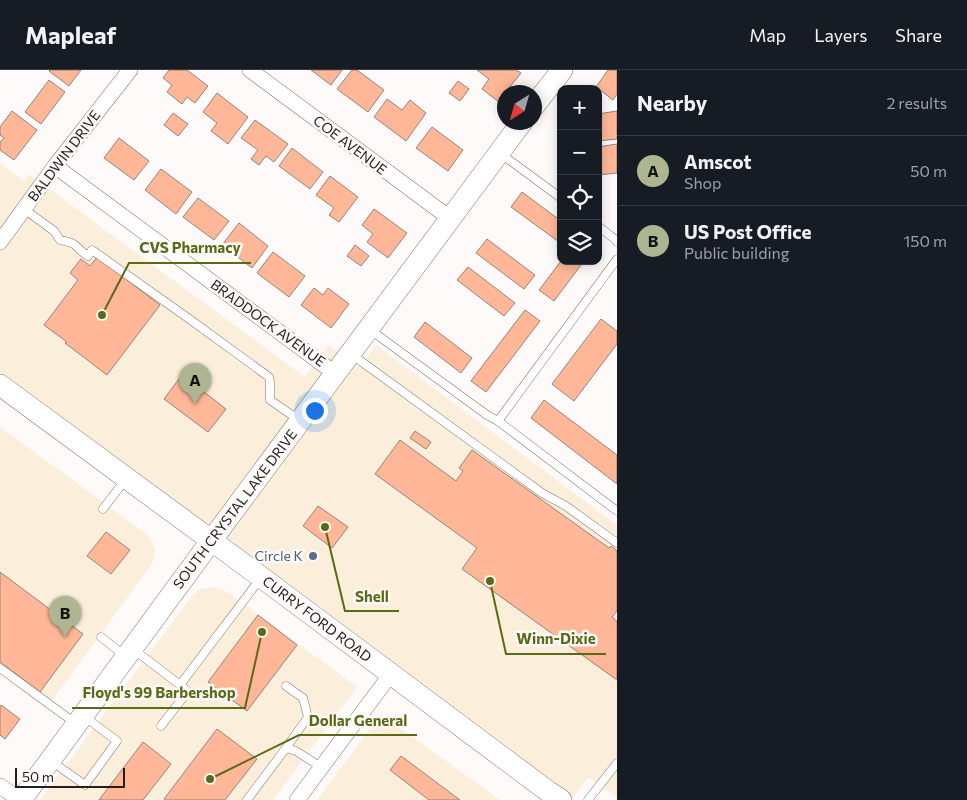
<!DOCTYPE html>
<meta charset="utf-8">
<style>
body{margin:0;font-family:Commissioner,sans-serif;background:#242831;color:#f1f3f6}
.controls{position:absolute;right:15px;top:15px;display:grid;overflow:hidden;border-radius:10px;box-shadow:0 2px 12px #0003}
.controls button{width:45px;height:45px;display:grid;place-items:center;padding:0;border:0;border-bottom:1px solid #363941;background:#171b24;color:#f1f3f6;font:25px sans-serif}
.compass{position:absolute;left:497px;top:15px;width:45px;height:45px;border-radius:50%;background:#171b24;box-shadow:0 2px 12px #0003;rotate:217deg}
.scale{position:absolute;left:15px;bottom:12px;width:110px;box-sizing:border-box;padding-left:5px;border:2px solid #231e1b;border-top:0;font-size:14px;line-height:18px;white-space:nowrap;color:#231e1b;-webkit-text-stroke:4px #fdfaf9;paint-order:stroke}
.you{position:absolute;left:314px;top:340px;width:18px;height:18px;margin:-12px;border:4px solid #fff;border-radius:50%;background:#1a73e8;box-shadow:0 0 0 8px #1a73e833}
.badge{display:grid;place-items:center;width:32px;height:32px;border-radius:50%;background:#adb691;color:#111;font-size:16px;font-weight:700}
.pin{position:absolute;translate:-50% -41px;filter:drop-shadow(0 1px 2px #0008)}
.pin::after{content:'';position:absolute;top:26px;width:18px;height:15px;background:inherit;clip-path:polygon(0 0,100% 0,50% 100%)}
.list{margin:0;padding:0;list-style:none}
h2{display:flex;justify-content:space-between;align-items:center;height:65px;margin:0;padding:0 20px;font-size:21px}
h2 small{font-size:16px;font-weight:400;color:#9ea1a6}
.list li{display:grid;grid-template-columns:32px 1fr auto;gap:15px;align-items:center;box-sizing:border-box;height:70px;padding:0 20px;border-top:1px solid #363941}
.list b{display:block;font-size:19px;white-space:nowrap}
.list p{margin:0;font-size:16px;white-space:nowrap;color:#9ea1a6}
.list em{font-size:16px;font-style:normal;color:#9ea1a6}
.icon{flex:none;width:28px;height:28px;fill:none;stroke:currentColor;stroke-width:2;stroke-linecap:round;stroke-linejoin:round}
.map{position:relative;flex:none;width:617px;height:730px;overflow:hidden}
header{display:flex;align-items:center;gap:30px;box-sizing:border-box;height:70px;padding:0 25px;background:#171b24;border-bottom:1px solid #363941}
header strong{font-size:24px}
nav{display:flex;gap:28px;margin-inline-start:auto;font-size:18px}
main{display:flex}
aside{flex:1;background:#171b24}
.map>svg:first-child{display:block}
.commercial{fill:#fbefdb}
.building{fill:#ffb797;stroke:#92847e}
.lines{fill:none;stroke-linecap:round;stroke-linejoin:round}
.lane-casing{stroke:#837570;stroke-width:9}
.street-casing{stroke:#837570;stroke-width:16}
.secondary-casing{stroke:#837570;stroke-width:22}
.lane{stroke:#fff;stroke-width:8}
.street{stroke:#fff;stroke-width:15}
.secondary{stroke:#fff;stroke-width:21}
.service-dot{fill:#5c6f8a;stroke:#fdfaf9;stroke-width:2}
.labels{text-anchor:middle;stroke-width:5;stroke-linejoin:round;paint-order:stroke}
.street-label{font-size:14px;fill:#231e1b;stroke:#fdfaf9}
.service-label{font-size:14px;fill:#4e5e75;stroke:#fdfaf9;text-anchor:end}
.leader{fill:none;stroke:#5a6b16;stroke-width:2}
.callout-dot{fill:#5a6b16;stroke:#fdfaf9;stroke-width:2}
.callout-label{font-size:15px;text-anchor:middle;font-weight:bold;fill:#5a6b16;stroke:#fdfaf9;stroke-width:5;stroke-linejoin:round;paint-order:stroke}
</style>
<header>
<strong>Mapleaf</strong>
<nav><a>Map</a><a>Layers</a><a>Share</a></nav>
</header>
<main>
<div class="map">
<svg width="617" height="730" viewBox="0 0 617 730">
<rect width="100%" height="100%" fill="#fdfaf9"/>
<path class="commercial" d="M 0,93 L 24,111 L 29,104 L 305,307 L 329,275 L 360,297 L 376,275 L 617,455 L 617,728 L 588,707 L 571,730 L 560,730 L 0,313 Z
M 0,357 L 148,465 L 152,473 L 155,481 L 154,488 L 152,494 L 46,639 L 0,605 Z
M 214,517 L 226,521 L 357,617 L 273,730 L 40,730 L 192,526 L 201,519 Z
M 381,644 L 500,730 L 317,730 Z"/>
<path class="building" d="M 50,0 L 81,0 L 69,16 L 49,1 Z
M 169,0 L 187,0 L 208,16 L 195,33 L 187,27 L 182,34 L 167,22 L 172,15 L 163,8 Z
M 311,0 L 342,0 L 331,15 Z
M 352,0 L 357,0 L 384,20 L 368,42 L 337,19 Z
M 477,0 L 516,0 L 521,3 L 506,22 L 504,22 L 504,24 L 499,32 L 482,19 L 489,9 Z
M 608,0 L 617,0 L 617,24 L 613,30 L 596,17 Z
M 49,10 L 65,22 L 41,54 L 25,42 Z
M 458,11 L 469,19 L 460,31 L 449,23 Z
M 217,23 L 248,47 L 228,74 L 211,61 L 217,53 L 203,42 Z
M 387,29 L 402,40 L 410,30 L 426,43 L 406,71 L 374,47 Z
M 12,41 L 37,60 L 14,90 L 0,80 L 0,72 L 4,68 L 0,65 L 0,57 Z
M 617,41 L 617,69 L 598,71 L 598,44 Z
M 173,43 L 188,54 L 178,66 L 164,55 Z
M 255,50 L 288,74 L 274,92 L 266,86 L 259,95 L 251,89 L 258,80 L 241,68 Z
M 432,57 L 463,80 L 448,101 L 416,78 Z
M 119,68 L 149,91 L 134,110 L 104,88 Z
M 617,74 L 617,103 L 598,105 L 598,77 Z
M 292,78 L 323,102 L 310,119 L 279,96 Z
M 161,99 L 192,122 L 176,144 L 145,120 Z
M 330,106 L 358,127 L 339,152 L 329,145 L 334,138 L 316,125 Z
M 522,122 L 561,151 L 561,170 L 559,172 L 511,137 Z
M 198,128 L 229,151 L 214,170 L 183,147 Z
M 374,139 L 407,163 L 388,188 L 367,172 L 373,164 L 362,155 Z
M 239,153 L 268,176 L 252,198 L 222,175 Z
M 487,169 L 535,205 L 524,219 L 476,183 Z
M 355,175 L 369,186 L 361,196 L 347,186 Z
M 273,182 L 305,206 L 289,227 L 257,203 Z
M 97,187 L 160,235 L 107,305 L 65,273 L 67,272 L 44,255 L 78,210 L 70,203 L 81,189 L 90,196 Z
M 561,191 L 584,191 L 554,231 L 539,220 Z
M 468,197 L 515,233 L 504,246 L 457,210 Z
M 314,218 L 323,225 L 328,218 L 349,234 L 331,258 L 301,235 Z
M 525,240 L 540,251 L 486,322 L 471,311 Z
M 601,249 L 617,261 L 617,274 L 574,331 L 552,314 Z
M 425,252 L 472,288 L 461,303 L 414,267 Z
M 182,305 L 226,339 L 208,362 L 164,329 Z
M 544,330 L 617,385 L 617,414 L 531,348 Z
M 415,361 L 431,372 L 426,379 L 410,368 Z
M 400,370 L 456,411 L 463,401 L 459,398 L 472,380 L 609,478 L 611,476 L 617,481 L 617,541 L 612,547 L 617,551 L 617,610 L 462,499 L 477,478 L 375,404 Z
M 318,436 L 348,457 L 332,478 L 303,456 Z
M 106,462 L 130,480 L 111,504 L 87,486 Z
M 0,502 L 83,564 L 40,622 L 0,592 Z
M 258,545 L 297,575 L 247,641 L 208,612 Z
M 1,635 L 20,649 L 5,669 L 0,665 L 0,637 Z
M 217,659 L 257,689 L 225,730 L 166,730 L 164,729 Z
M 143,672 L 171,694 L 143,730 L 99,730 Z
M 401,686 L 460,730 L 429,730 L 390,700 Z"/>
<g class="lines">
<defs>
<path id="lane" d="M 501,84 L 561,128
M 24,139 L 54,161 L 60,170 C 79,173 75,178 88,186 L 92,180 L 188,248 L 269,307 L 270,312 L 270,330 L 299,350
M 598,156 L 616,170 L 617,172
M 617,189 L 498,351 L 617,441
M 369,259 L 487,345 L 498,351
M 351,284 L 542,423 L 566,436 L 617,473
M 103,439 L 125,410
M 101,567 L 125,586
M 133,579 L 188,621 L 161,656
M 0,598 L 75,653
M 180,615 L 260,509
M 286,678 L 308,647 L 303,628 L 286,616
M 51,691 L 85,715 L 117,671 L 85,647
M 247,730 L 286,678 L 296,681 L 321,697
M 588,730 L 617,693"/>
<path id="street" d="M 250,0 L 451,149
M 55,96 L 336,304
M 0,172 L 55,96 L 130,0
M 0,716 L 20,730
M 297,730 L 391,604"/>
<path id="secondary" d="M 534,36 L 562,0
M 0,315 L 261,507 L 549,722 L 561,730
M 21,730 L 211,471 L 522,52"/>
</defs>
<use href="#lane" class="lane-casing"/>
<use href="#street" class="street-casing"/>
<use href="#secondary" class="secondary-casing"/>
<use href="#lane" class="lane"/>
<use href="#street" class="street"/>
<use href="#secondary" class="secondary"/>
</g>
<circle class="service-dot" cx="313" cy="486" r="5"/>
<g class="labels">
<g class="street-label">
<text transform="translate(350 75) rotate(37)" y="5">COE AVENUE</text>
<text transform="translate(64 86) rotate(-53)" y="5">BALDWIN DRIVE</text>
<text transform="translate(268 253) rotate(36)" y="5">BRADDOCK AVENUE</text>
<text transform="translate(235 439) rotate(-53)" y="5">SOUTH CRYSTAL LAKE DRIVE</text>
<text transform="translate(317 549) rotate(37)" y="5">CURRY FORD ROAD</text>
</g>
<g class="service-label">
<text x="303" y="491">Circle K</text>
</g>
</g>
<path class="leader" d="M102 245L129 193H251M325 457L345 541H399M490 511L506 584H606M262 562L245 638H72M210 709L299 665H417"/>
<g class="callout-dot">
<circle cx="102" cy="245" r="5"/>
<circle cx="325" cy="457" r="5"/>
<circle cx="490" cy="511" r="5"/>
<circle cx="262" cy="562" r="5"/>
<circle cx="210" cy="709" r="5"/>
</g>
<g class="callout-label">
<text x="190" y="183">CVS Pharmacy</text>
<text x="372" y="532">Shell</text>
<text x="556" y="574">Winn-Dixie</text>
<text x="159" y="628">Floyd's 99 Barbershop</text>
<text x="358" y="656">Dollar General</text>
</g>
</svg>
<div class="controls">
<button>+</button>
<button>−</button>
<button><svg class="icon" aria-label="locate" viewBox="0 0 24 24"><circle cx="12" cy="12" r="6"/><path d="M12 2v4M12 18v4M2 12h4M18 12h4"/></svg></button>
<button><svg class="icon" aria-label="layers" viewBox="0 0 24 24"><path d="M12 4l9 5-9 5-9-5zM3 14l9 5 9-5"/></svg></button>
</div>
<svg class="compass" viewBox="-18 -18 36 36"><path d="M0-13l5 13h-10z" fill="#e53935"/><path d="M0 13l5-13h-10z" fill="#9ea1a6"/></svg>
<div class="scale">50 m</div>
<div class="you"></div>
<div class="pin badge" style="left:195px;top:334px">A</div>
<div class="pin badge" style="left:65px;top:567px">B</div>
</div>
<aside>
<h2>Nearby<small>2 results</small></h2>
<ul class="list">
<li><span class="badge">A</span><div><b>Amscot</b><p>Shop</p></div><em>50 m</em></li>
<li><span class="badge">B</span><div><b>US Post Office</b><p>Public building</p></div><em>150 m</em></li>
</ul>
</aside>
</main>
